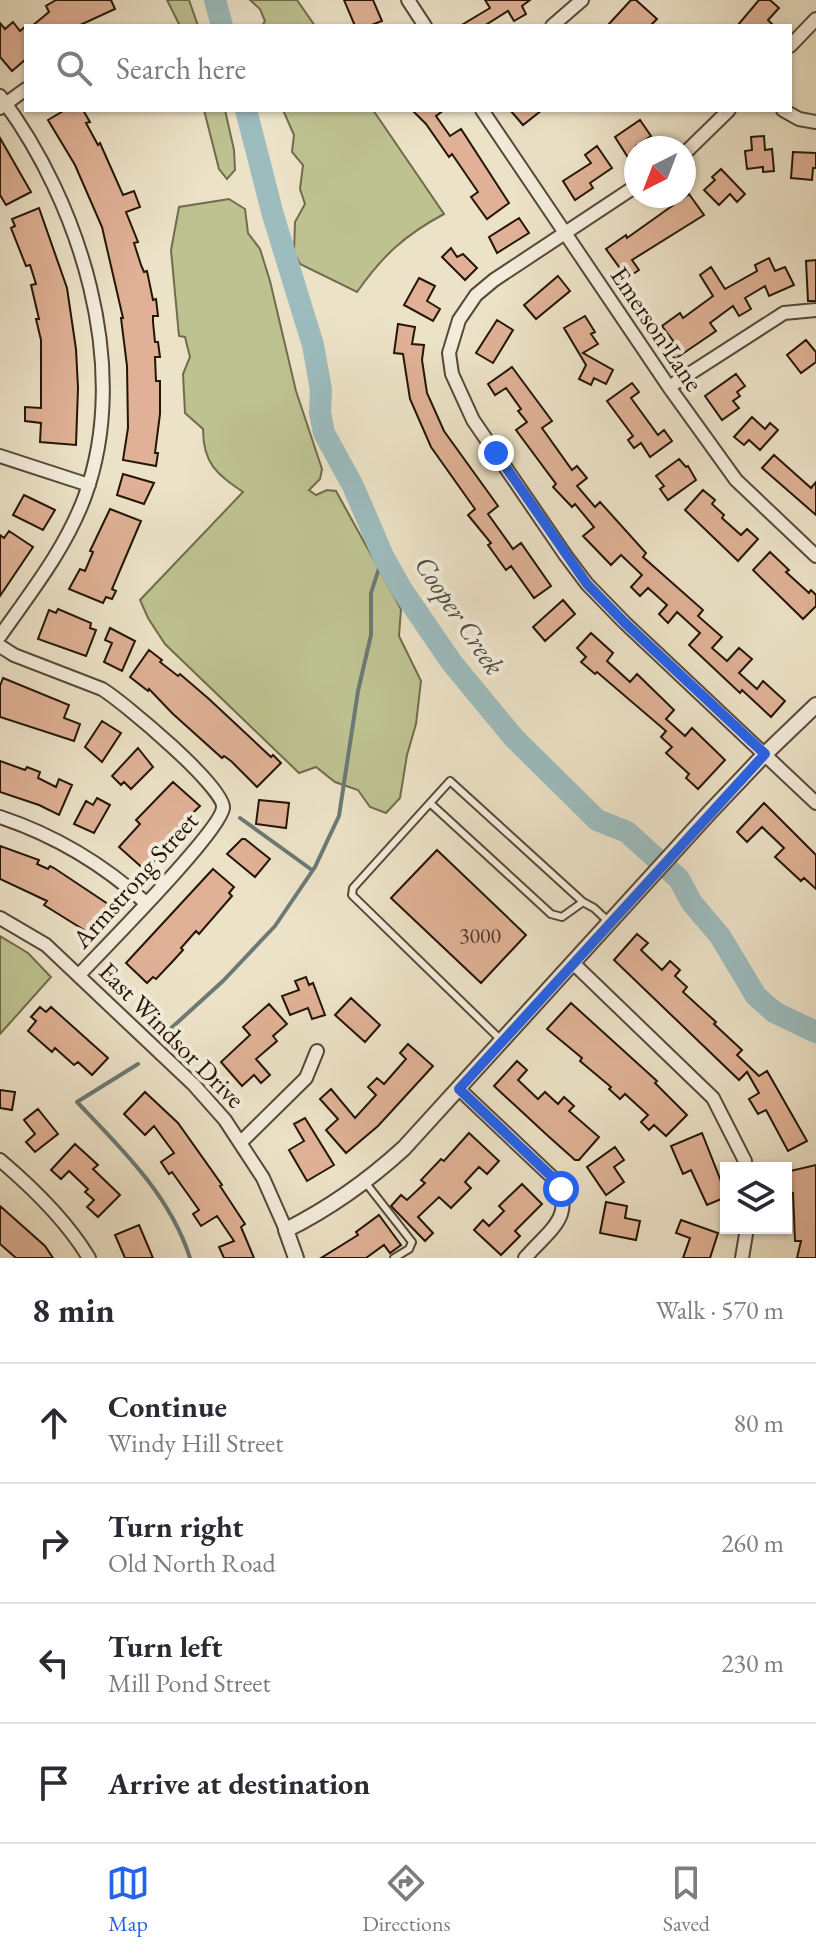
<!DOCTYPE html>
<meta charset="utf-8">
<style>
body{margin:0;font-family:"EB Garamond",serif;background:#f2f2f3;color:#2b2b33}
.controls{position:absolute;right:24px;bottom:24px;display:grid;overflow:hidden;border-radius:0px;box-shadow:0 2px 6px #0004}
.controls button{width:72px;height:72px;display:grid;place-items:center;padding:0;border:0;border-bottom:2px solid #e1e1e2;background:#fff;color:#2b2b33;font:40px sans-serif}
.compass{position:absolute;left:624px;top:136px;width:72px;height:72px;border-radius:50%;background:#fff;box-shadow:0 2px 6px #0004;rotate:222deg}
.stop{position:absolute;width:24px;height:24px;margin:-18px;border:6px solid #2563eb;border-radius:50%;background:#fff}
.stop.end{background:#2563eb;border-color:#fff;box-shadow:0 2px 8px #0008}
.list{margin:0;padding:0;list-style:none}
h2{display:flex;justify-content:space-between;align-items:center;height:104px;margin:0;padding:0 32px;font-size:34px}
h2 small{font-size:26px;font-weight:400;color:#7c7c81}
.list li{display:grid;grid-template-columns:52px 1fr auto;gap:24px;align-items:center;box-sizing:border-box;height:120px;padding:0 32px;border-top:2px solid #e1e1e2}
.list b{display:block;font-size:30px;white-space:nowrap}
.list p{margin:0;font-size:26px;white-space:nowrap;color:#7c7c81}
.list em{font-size:26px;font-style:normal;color:#7c7c81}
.icon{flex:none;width:44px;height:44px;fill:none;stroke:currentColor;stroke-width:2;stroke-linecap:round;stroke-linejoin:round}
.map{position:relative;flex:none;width:816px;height:1258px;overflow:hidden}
.search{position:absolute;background:#fff;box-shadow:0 2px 6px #0004;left:24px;right:24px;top:24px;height:88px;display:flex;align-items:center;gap:20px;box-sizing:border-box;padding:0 28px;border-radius:0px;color:#7c7c81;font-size:30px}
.sheet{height:584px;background:#fff}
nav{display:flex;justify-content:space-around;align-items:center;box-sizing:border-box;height:112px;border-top:2px solid #e1e1e2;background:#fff;font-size:22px;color:#7c7c81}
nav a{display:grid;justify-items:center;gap:4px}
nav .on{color:#2563eb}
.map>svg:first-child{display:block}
.green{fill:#bec291;stroke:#716c4c;stroke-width:2}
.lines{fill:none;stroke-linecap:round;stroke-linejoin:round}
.stream{stroke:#6c7975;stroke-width:4}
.river{stroke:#9cbcbe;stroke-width:22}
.building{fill:#e0b196;stroke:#241507;stroke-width:2}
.service-casing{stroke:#564837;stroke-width:10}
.minor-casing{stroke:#564837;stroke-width:16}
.tertiary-casing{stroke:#564837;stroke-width:18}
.service{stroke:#f3ecdb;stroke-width:6}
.minor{stroke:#f3ecdb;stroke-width:12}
.tertiary{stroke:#f3ecdb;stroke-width:14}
.route{stroke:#2563eb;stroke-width:10}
.labels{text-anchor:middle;stroke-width:8;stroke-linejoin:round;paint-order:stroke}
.number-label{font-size:22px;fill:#533c2b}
.street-label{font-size:26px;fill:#241507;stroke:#f3ecdb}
.water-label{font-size:28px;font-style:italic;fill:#4e4f47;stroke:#f3ecdb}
</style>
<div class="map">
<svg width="816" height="1258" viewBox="0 0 816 1258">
<rect width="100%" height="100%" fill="#ece2c7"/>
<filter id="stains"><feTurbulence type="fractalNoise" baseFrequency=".0025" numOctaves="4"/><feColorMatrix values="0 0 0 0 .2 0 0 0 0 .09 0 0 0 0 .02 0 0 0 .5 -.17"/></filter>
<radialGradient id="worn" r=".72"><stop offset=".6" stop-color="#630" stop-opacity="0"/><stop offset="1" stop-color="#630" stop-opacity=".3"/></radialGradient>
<path class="green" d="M 167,0 L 189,0 L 198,26 L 180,26 Z
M 250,0 L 297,0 L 315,26 L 262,26 L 265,21 L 260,9 Z
M 204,110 L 225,110 L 234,150 L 235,170 L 227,179 L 219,169 Z
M 283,110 L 373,110 L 444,214 C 405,235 383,255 357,292 L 300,264 L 294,252 L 295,222 L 305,204 L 300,189 L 303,165 L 292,152 L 294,135 Z
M 229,199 L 245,209 L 248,233 L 260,249 L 270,281 L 296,391 L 322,469 L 320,479 L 309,490 L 316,495 L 327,490 L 336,491 L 401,609 L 399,636 L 421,681 L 416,724 L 407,755 L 400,798 L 386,813 L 370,807 L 358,790 L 335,782 L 316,767 L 299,773 L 165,644 L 148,618 L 140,600 L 243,492 C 217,474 203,464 203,429 L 185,413 L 183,374 L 190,357 L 185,337 L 179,336 L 171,250 L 179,207 Z
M 0,936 L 28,953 L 51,977 L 0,1034 Z"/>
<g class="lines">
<path class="stream" d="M 240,818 L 312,870
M 168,1031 L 223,981 L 275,926 L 315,867 L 330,835 L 339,816 L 358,691 L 371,635 L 371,593 L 383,556
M 138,1064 L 77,1102 C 121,1148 170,1195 190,1258"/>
<path class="river" d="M 215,0 L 222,26
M 246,110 L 273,215 L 313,345 L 321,390 L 320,413 L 324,433 L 353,486 L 383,556 L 402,590 L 452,663 L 514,738 L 597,820 L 627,832 L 679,879 L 692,903 L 720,936 L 756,996 L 774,1012 L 816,1032"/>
</g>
<path class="building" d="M 56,0 L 111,0 L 115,9 L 78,26 L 32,26 L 49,12 L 46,6 Z
M 344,0 L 373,0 L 382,21 L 369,26 L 355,26 Z
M 485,0 L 530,0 L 522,6 L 526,14 L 514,21 L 508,11 L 484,26 L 460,26 L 490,8 Z
M 631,0 L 636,0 L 657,19 L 650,26 L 607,26 Z
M 759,0 L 770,0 L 779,8 L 768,20 L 774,26 L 737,26 Z
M 13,22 L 20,31 L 26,26 L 26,59 L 12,71 L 0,57 L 0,23 L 5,29 Z
M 65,110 L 83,110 L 90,122 L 86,123 L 98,145 L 100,143 L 123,195 L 134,191 L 140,207 L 126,212 L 138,242 L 134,243 L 141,265 L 144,272 L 147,271 L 153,300 L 156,299 L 158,316 L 153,316 L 153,322 L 155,342 L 158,342 L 160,357 L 155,357 L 156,381 L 160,381 L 160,414 L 155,453 L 158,453 L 156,466 L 123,460 L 128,428 L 127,366 L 121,318 L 123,318 L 102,227 L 75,165 L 48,120 Z
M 412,110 L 444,110 L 436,116 L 450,136 L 461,129 L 509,203 L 487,219 L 471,197 L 478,192 L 452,154 L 449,157 L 426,124 Z
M 510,110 L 542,110 L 523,125 Z
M 640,120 L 651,136 L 636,146 L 636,170 L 615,137 Z
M 764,136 L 765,150 L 772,149 L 774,171 L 763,172 L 763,167 L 747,169 L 745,151 L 752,150 L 751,137 Z
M 0,138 L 31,192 L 6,205 L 0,195 Z
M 597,146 L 612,168 L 590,183 L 593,188 L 575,200 L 563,181 L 591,163 L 585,155 Z
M 793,152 L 816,153 L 816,168 L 813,168 L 812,180 L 791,178 Z
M 721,169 L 745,194 L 737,202 L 730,194 L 719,205 L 704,190 L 715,180 L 712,177 Z
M 689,194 L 704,215 L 632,260 L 639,270 L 627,278 L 606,249 L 626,235 L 627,238 Z
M 39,208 L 67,288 L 76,349 L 78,388 L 76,445 L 40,442 L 41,423 L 25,421 L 25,407 L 41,408 L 41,340 L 36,319 L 39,319 L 31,285 L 36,284 L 30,265 L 26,266 L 11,228 L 15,226 L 12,219 Z
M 519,218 L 529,233 L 497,253 L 489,237 Z
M 451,248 L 457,257 L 463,254 L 477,268 L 465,280 L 442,257 Z
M 769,258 L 775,271 L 785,267 L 794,285 L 769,296 L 765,286 L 745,298 L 751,309 L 739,316 L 733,306 L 710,323 L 716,331 L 675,359 L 666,348 L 674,342 L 662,326 L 680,313 L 683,318 L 713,296 L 700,275 L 711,267 L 725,289 L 757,271 L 755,265 Z
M 816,260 L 816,301 L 808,301 L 806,261 Z
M 558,276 L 570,291 L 536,319 L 524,305 Z
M 419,278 L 435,286 L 427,301 L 440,309 L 433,321 L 404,305 Z
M 585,316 L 595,332 L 591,334 L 598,344 L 583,353 L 613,370 L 606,384 L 594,378 L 591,385 L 579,379 L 586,365 L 564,328 Z
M 497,320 L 513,330 L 493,363 L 476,353 Z
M 398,324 L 415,327 L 412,344 L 424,345 L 422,360 L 427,393 L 444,431 L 498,506 L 488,514 L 513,549 L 521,543 L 551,586 L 534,598 L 511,566 L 506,570 L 488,545 L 491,543 L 468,515 L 475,509 L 431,447 L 410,399 L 403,354 L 394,353 Z
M 806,340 L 816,352 L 816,362 L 801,373 L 787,355 Z
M 512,367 L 552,421 L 542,428 L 572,470 L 577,466 L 587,478 L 577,486 L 595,507 L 600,502 L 646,553 L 643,557 L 703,610 L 698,616 L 722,637 L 712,648 L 727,661 L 739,648 L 752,659 L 739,673 L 757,689 L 763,681 L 785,701 L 771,717 L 742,690 L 740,693 L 689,645 L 700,633 L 677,612 L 668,623 L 659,614 L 667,605 L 648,588 L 640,596 L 631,587 L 642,575 L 621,555 L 611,565 L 583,536 L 594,527 L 575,504 L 572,507 L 553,487 L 556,484 L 516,430 L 527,422 L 518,411 L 521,409 L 506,388 L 495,395 L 488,384 Z
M 736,374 L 745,386 L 737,392 L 740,396 L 733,401 L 739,408 L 722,420 L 705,396 Z
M 632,383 L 639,392 L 631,398 L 658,435 L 664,430 L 672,441 L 650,457 L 641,443 L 634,448 L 628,440 L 633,436 L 607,401 Z
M 752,417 L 765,429 L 770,423 L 778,430 L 760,450 L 749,440 L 744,445 L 734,437 Z
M 774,455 L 811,488 L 816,482 L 816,515 L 762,468 Z
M 679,459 L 686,467 L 688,466 L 696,480 L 668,500 L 660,489 L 664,486 L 656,476 Z
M 123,474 L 154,483 L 144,504 L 117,495 Z
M 703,490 L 715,500 L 712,504 L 724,515 L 722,518 L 741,535 L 747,529 L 758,539 L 738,561 L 685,510 Z
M 24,495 L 55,510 L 43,530 L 13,515 Z
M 110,509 L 141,521 L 112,589 L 116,591 L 112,599 L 106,597 L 103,603 L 69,589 L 80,569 L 85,571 L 93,552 L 90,551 Z
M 9,531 L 33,547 L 0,596 L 0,535 L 4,538 Z
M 770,552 L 789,570 L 786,572 L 809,593 L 811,590 L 816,595 L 816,606 L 803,619 L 753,570 Z
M 563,600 L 575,614 L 545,641 L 533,627 Z
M 58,609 L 91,623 L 90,628 L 96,630 L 86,656 L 38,639 L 49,610 L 56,613 Z
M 110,628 L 135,641 L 122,671 L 104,662 L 112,643 L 105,640 Z
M 591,633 L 613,653 L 607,661 L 630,682 L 637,674 L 674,710 L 666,719 L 685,736 L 692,728 L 725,760 L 698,789 L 686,778 L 689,774 L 666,753 L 672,747 L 661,737 L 666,731 L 597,672 L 595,674 L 581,662 L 586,657 L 577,648 Z
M 149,650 L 162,660 L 160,662 L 178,676 L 180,674 L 209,699 L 271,757 L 273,755 L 281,763 L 257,787 L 231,761 L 224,756 L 222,758 L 173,714 L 149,689 L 148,691 L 130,677 Z
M 3,678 L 69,705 L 64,718 L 80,724 L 74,741 L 0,717 L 0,686 Z
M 102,721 L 121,733 L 102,762 L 85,747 Z
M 138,748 L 153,767 L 131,789 L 124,782 L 121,785 L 112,776 Z
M 0,761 L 25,770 L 27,767 L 40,772 L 38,778 L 56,787 L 59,779 L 72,785 L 59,815 L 39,805 L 0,792 Z
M 173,782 L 200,806 L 177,828 L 179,830 L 172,837 L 174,839 L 146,871 L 119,847 L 140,824 L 136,820 Z
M 97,798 L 110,805 L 94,833 L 74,824 L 86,801 L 93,805 Z
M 259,800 L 289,803 L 286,828 L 256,824 Z
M 764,803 L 816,855 L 816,889 L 804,878 L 801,881 L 775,857 L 784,848 L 762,827 L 747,842 L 737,832 Z
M 242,839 L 245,839 L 270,859 L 255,877 L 227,854 Z
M 0,846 L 39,860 L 37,864 L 48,869 L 50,866 L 54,868 L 111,906 L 92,935 L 44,905 L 47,901 L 0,879 Z
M 437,850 L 526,935 L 481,983 L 391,898 Z
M 213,869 L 234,887 L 229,893 L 232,896 L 199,934 L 196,931 L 181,948 L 183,950 L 173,961 L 156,979 L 153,977 L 147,983 L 126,963 Z
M 637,934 L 648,943 L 641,950 L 662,970 L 670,961 L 680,970 L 675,976 L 687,987 L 683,992 L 716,1022 L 714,1024 L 742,1050 L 737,1055 L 759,1076 L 767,1071 L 807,1141 L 788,1151 L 766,1110 L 758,1114 L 749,1099 L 759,1093 L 747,1072 L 739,1080 L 614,960 Z
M 306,977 L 309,985 L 313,983 L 325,1015 L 312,1019 L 308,1008 L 290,1015 L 282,996 L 299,990 L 295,981 Z
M 351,998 L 380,1025 L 365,1042 L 335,1015 Z
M 571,1003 L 657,1081 L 655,1083 L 687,1115 L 666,1136 L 654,1125 L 649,1130 L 641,1122 L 648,1115 L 625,1094 L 620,1099 L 609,1089 L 611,1087 L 580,1061 L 582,1058 L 547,1029 Z
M 269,1004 L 287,1024 L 273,1036 L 277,1041 L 256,1059 L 270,1075 L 261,1083 L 254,1075 L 242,1086 L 221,1062 L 250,1035 L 243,1027 Z
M 40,1007 L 46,1012 L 51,1007 L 108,1058 L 92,1075 L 78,1062 L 74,1065 L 55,1048 L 52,1052 L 28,1031 L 36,1021 L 31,1017 Z
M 408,1044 L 433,1066 L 378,1126 L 346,1153 L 326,1130 L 338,1119 L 320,1099 L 331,1089 L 355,1118 L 376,1095 L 368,1087 L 377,1078 L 384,1084 L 406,1059 L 400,1053 Z
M 517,1061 L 527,1070 L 518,1080 L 538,1099 L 545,1092 L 558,1104 L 564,1097 L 574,1106 L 569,1111 L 599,1137 L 579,1160 L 575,1160 L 547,1135 L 494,1086 Z
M 0,1090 L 15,1092 L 12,1110 L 0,1108 Z
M 145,1092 L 178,1123 L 222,1185 L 220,1186 L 245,1224 L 241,1227 L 254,1258 L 224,1258 L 219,1247 L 234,1241 L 217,1216 L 201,1226 L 193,1214 L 199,1210 L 172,1172 L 169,1174 L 161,1162 L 174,1153 L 154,1126 L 145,1135 L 124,1114 Z
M 38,1109 L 58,1134 L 35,1152 L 26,1142 L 35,1134 L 24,1120 Z
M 305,1118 L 334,1165 L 307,1181 L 289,1150 L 304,1141 L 294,1124 Z
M 469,1133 L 499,1161 L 487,1174 L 479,1167 L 465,1182 L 471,1188 L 451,1208 L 439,1197 L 418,1217 L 433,1233 L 425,1241 L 391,1206 L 401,1195 L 407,1200 L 425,1183 L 421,1180 L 441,1159 L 444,1161 Z
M 702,1133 L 726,1194 L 726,1197 L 707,1205 L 691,1170 L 683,1174 L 671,1146 Z
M 75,1144 L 98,1165 L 93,1169 L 120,1195 L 98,1217 L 87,1207 L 94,1200 L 85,1192 L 88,1189 L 69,1171 L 61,1179 L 51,1170 Z
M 615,1147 L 624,1160 L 614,1167 L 624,1182 L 606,1195 L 587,1167 Z
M 816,1165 L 816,1258 L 797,1258 L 801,1241 L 795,1241 L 793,1193 L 790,1193 L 786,1172 Z
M 522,1184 L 542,1204 L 515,1231 L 520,1236 L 501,1255 L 474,1230 L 483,1220 L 489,1226 L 504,1211 L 499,1206 Z
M 606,1202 L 627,1206 L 625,1218 L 640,1221 L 636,1240 L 600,1233 Z
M 0,1206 L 45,1246 L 53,1258 L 16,1258 L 0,1244 Z
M 379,1215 L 401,1245 L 390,1253 L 384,1245 L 366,1258 L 321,1258 L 358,1235 L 356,1232 Z
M 681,1220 L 718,1233 L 710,1258 L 683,1258 L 690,1238 L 676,1233 Z
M 139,1225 L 153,1258 L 125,1258 L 115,1235 Z"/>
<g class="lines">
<defs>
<path id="service" d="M 430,803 L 450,781 L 583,902
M 502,1041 L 352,895 L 353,888 L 430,803 L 551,914 L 562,917 L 583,902 L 594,908 L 610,923
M 365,1182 L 412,1242 L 409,1249 L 394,1258"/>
<path id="minor" d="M 408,0 L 425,26
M 552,26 L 582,0
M 790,46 L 816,19
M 0,96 C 80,202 132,367 85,496 C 66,548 31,592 0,636
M 0,108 L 26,89
M 482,110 L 669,387 L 736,480 L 816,556
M 783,110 L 799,119 L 816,122
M 684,154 L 729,110
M 636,186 L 494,280 L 476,295 L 459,320 L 449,353 L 452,374 L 473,420 L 566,556 L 587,584 L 625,623 L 816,803
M 669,387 L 784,313 L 816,310
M 0,456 L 89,485
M 0,646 L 14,655 L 102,689 C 122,701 226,788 223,808 C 220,832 103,949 79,975
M 0,817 C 54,835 103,864 146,903
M 0,918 L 46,945 L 194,1085 L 225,1120 L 263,1178 L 286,1230
M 573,963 L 713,1098 L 745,1161 L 745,1168
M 459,1089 L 552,1177 C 579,1215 549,1230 525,1258
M 240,1143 L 306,1078 L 317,1051
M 0,1160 C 33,1188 67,1221 89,1258
M 742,1258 L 747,1228"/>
<path id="tertiary" d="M 296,1258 L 286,1230 C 330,1208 368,1181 404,1148 L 710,812 L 765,754 L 816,705"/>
</defs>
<use href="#service" class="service-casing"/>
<use href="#minor" class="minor-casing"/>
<use href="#tertiary" class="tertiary-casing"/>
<use href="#service" class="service"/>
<use href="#minor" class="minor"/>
<use href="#tertiary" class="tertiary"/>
</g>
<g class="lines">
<path class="route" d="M 496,453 L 587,584 L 625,623 L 765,754 L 459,1089 L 552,1177 L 561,1189"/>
</g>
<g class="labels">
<g class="number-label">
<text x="480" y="943">3000</text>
</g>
<g class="street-label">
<text transform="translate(657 329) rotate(56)" y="9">Emerson Lane</text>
<text transform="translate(135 880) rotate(-48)" y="9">Armstrong Street</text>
<text transform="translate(172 1035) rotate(45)" y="9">East Windsor Drive</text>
</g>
<g class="water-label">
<text transform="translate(460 615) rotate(56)" y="10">Cooper Creek</text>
</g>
</g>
<rect width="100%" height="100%" filter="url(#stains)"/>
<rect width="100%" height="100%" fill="url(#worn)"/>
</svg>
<div class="controls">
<button><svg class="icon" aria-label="layers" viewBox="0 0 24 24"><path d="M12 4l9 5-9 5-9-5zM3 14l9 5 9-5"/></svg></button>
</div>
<svg class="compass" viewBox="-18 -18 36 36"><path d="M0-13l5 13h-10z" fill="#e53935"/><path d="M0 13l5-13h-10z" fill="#7c7c81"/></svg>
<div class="stop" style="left:561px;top:1189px"></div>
<div class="stop end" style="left:496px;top:453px"></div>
<div class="search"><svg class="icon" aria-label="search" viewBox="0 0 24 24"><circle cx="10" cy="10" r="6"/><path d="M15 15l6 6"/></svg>Search here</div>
</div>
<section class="sheet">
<h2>8 min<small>Walk · 570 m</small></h2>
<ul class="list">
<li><svg class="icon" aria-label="ahead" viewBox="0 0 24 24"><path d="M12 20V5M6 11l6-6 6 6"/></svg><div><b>Continue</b><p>Windy Hill Street</p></div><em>80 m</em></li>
<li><svg class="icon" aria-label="right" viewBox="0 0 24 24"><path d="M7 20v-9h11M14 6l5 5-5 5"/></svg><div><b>Turn right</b><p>Old North Road</p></div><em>260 m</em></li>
<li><svg class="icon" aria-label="left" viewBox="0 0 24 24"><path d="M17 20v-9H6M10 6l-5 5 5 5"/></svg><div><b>Turn left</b><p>Mill Pond Street</p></div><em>230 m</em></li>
<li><svg class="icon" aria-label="arrive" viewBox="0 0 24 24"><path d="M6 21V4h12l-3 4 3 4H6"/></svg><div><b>Arrive at destination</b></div></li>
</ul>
</section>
<nav>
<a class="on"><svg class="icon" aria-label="map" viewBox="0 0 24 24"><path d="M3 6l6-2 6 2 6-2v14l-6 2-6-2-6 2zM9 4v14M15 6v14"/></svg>Map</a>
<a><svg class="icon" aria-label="directions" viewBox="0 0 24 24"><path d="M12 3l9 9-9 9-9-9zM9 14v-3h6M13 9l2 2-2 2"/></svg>Directions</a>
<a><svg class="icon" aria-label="saved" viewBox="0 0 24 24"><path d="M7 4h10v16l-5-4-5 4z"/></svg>Saved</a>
</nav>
